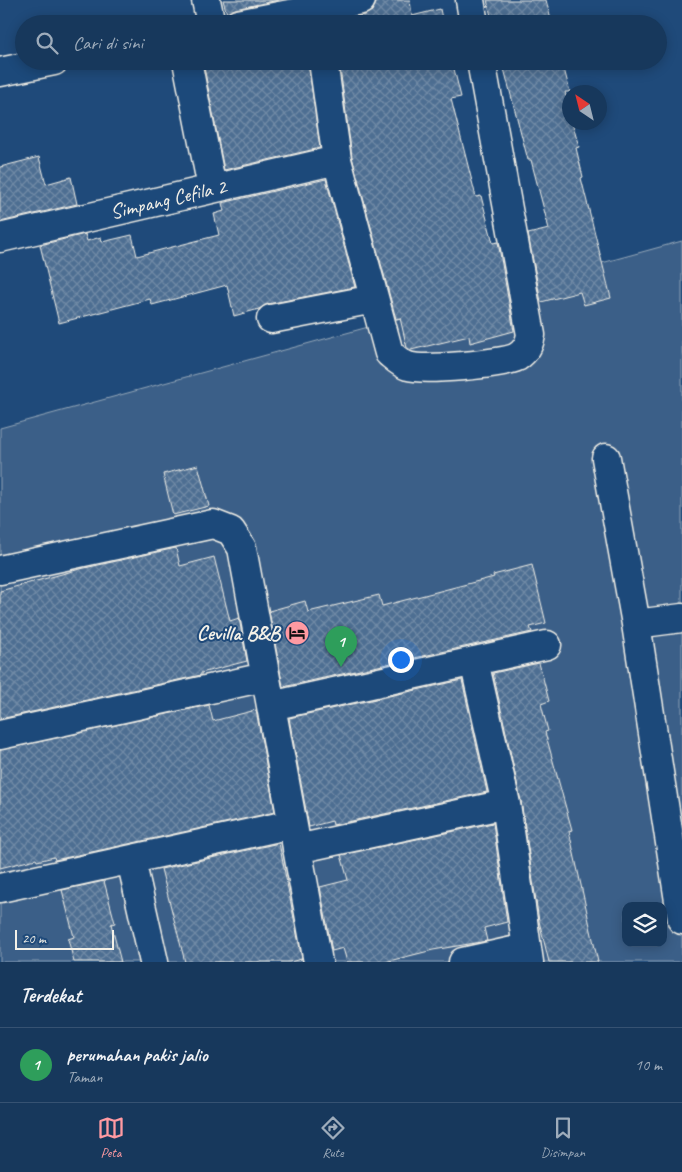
<!DOCTYPE html>
<html lang="id">
<style>
body{margin:0;font-family:Caveat,sans-serif;background:#244365;color:#f1f3f6}
.controls{position:absolute;right:15px;bottom:15px;display:grid;overflow:hidden;border-radius:10px;box-shadow:0 2px 12px #0003}
.controls button{width:45px;height:45px;display:grid;place-items:center;padding:0;border:0;border-bottom:1px solid #365272;background:#17385c;color:#f1f3f6;font:25px sans-serif}
.compass{position:absolute;left:562px;top:85px;width:45px;height:45px;border-radius:50%;background:#17385c;box-shadow:0 2px 12px #0003;rotate:325deg}
.scale{position:absolute;left:15px;bottom:12px;width:99px;box-sizing:border-box;padding-left:5px;border:2px solid #f4f1e8;border-top:0;font-size:14px;line-height:18px;white-space:nowrap;color:#f4f1e8;-webkit-text-stroke:4px #1f4a7a;paint-order:stroke}
.you{position:absolute;left:400px;top:659px;width:18px;height:18px;margin:-12px;border:4px solid #fff;border-radius:50%;background:#1a73e8;box-shadow:0 0 0 8px #1a73e833}
.badge{display:grid;place-items:center;width:32px;height:32px;border-radius:50%;background:#ff9aa2;color:#fff;font-size:16px;font-weight:700}
.pin{position:absolute;translate:-50% -41px;filter:drop-shadow(0 1px 2px #0008)}
.pin::after{content:'';position:absolute;top:26px;width:18px;height:15px;background:inherit;clip-path:polygon(0 0,100% 0,50% 100%)}
.list{margin:0;padding:0;list-style:none}
h2{display:flex;justify-content:space-between;align-items:center;height:65px;margin:0;padding:0 20px;font-size:21px}
h2 small{font-size:16px;font-weight:400;color:#9eacbb}
.list li{display:grid;grid-template-columns:32px 1fr auto;gap:15px;align-items:center;box-sizing:border-box;height:75px;padding:0 20px;border-top:1px solid #365272}
.list b{display:block;font-size:19px;white-space:nowrap}
.list p{margin:0;font-size:16px;white-space:nowrap;color:#9eacbb}
.list em{font-size:16px;font-style:normal;color:#9eacbb}
.icon{flex:none;width:28px;height:28px;fill:none;stroke:currentColor;stroke-width:2;stroke-linecap:round;stroke-linejoin:round}
.map{position:relative;flex:none;width:682px;height:962px;overflow:hidden}
.search{position:absolute;background:#17385c;box-shadow:0 2px 12px #0003;left:15px;right:15px;top:15px;height:55px;display:flex;align-items:center;gap:12px;box-sizing:border-box;padding:0 18px;border-radius:28px;color:#9eacbb;font-size:19px}
.sheet{height:140px;background:#17385c}
nav{display:flex;justify-content:space-around;align-items:center;box-sizing:border-box;height:70px;border-top:1px solid #365272;background:#17385c;font-size:14px;color:#9eacbb}
nav a{display:grid;justify-items:center;gap:2px}
nav .on{color:#ff9aa2}
.map>svg:first-child{display:block}
.park{fill:#3a5f88;stroke:#97a8b8;fill-rule:evenodd}
.building{fill:url(#building-cross-hatch);stroke:#f4f1e8}
.lines{fill:none;stroke-linecap:round;stroke-linejoin:round}
.minor-casing{stroke:#f4f1e8;stroke-width:31}
.minor{stroke:#1f4a7a;stroke-width:28}
.labels{text-anchor:middle;stroke-width:4;stroke-linejoin:round;paint-order:stroke}
.street-label{font-size:21px;fill:#f4f1e8;stroke:#1f4a7a}
.poi-label{font-size:21px;font-weight:bold;fill:#f4f1e8;stroke:#1f4a7a;text-anchor:end}
</style>
<div class="map">
<svg width="682" height="962" viewBox="0 0 682 962">
<defs>
<pattern id="building-cross-hatch" width="8" height="8" patternUnits="userSpaceOnUse" patternTransform="scale(1.25)"><rect width="8" height="8" fill="#4d6e92"/><path d="M0 0l8 8M0 8l8-8" fill="none" stroke="#708aa6"/></pattern>
</defs>
<rect width="100%" height="100%" fill="#1f4a7a"/>
<filter id="ink" filterUnits="userSpaceOnUse"><feTurbulence type="fractalNoise" baseFrequency=".02" numOctaves="2"/><feDisplacementMap in="SourceGraphic" scale="10" xChannelSelector="R" yChannelSelector="G"/><feConvolveMatrix kernelMatrix="1 2 1 2 8 2 1 2 1" color-interpolation-filters="sRGB"/></filter>
<g filter="url(#ink)">
<path class="park" d="M 682,241 L 682,962 L 0,962 L 0,428 ZM 626,906 L 663,906 L 663,943 L 626,943 Z"/>
<path class="building" d="M 223,0 L 279,0 L 235,9 L 227,14 Z
M 376,0 L 410,0 L 412,16 L 440,9 L 443,24 L 321,24 L 364,15 L 372,11 Z
M 487,0 L 546,0 L 552,24 L 493,24 Z
M 208,61 L 308,61 L 320,148 L 224,170 L 203,62 Z
M 339,61 L 452,61 L 461,97 L 451,99 L 476,197 L 481,196 L 493,243 L 498,242 L 514,331 L 470,343 L 469,336 L 411,350 L 407,348 L 400,318 L 396,319 L 352,157 Z
M 502,61 L 562,61 L 570,92 L 565,92 L 570,111 L 570,122 L 572,122 L 579,147 L 576,148 L 583,177 L 581,178 L 611,298 L 584,305 L 580,292 L 541,302 L 528,234 L 549,229 L 531,160 L 528,160 Z
M 39,157 L 46,184 L 71,177 L 77,204 L 0,222 L 0,167 Z
M 326,179 L 355,287 L 268,304 L 259,309 L 234,316 L 227,285 L 152,305 L 150,299 L 59,323 L 40,245 L 85,234 L 87,241 L 101,237 L 102,242 L 132,235 L 137,256 L 219,235 L 214,214 L 224,211 L 222,203 Z
M 198,465 L 209,506 L 173,515 L 163,474 Z
M 176,548 L 180,566 L 214,557 L 230,621 L 239,618 L 247,661 L 201,673 L 201,675 L 0,719 L 0,591 L 80,569 Z
M 532,565 L 546,623 L 530,627 L 532,632 L 283,687 L 269,611 L 305,601 L 308,612 L 379,595 L 382,606 L 494,577 L 493,575 Z
M 539,663 L 549,701 L 541,704 L 548,731 L 545,732 L 572,830 L 569,831 L 598,962 L 549,962 L 539,921 L 521,801 L 493,673 Z
M 462,680 L 487,792 L 333,825 L 332,821 L 309,827 L 289,718 Z
M 209,705 L 213,721 L 256,710 L 275,812 L 55,860 L 54,857 L 37,861 L 36,859 L 0,868 L 0,750 Z
M 493,823 L 507,922 L 484,928 L 487,941 L 433,950 L 385,962 L 347,962 L 343,948 L 332,951 L 320,887 L 348,880 L 341,855 Z
M 279,843 L 302,959 L 289,962 L 185,962 L 161,869 Z
M 104,881 L 115,923 L 111,924 L 121,962 L 74,962 L 68,939 L 74,937 L 62,890 Z"/>
<g class="lines">
<defs>
<path id="minor" d="M 206,0 L 211,24
M 470,0 L 474,24
M 238,24 L 361,0
M 187,61 L 212,188
M 323,61 L 337,160 L 389,353 C 395,358 401,364 408,366 C 424,371 503,364 517,357 C 526,351 529,345 531,335 L 481,61
M 0,72 L 54,61
M 0,238 L 337,160
M 271,319 L 374,299
M 606,458 L 636,624 L 682,920
M 0,570 L 213,524 L 231,531 L 242,548 L 318,962
M 636,624 L 682,618
M 474,661 L 506,804 L 529,962
M 271,706 L 547,645
M 0,735 L 265,677
M 297,849 L 506,804
M 131,860 L 154,962
M 0,888 L 292,824
M 463,962 L 526,948"/>
</defs>
<use href="#minor" class="minor-casing"/>
<use href="#minor" class="minor"/>
</g>
</g>
<defs>
<symbol id="hotel-disc" viewBox="-11 -11 22 22"><circle r="9.5" fill="#ff9aa2" stroke="#1f4a7a"/><path d="M-6-4.5h1.5V1H6V5H4.5V3h-9V5H-6ZM-4 0a1.8 1.8 0 1 1 3.6 0ZM.5 0V-2.5h3Q6-2.5 6 0Z" fill="#111"/></symbol>
</defs>
<g fill-rule="evenodd">
<use href="#hotel-disc" x="283" y="619" width="28" height="28"/>
</g>
<g class="labels">
<g class="street-label">
<text transform="translate(168 199) rotate(-13)" y="7">Simpang Cefila 2</text>
</g>
<g class="poi-label">
<text x="280" y="640">Cevilla B&amp;B</text>
</g>
</g>
</svg>
<div class="controls">
<button><svg class="icon" aria-label="layers" viewBox="0 0 24 24"><path d="M12 4l9 5-9 5-9-5zM3 14l9 5 9-5"/></svg></button>
</div>
<svg class="compass" viewBox="-18 -18 36 36"><path d="M0-13l5 13h-10z" fill="#e53935"/><path d="M0 13l5-13h-10z" fill="#9eacbb"/></svg>
<div class="scale">20 m</div>
<div class="you"></div>
<div class="pin badge" style="left:341px;top:667px;background:#2e9e5b">1</div>
<div class="search"><svg class="icon" aria-label="search" viewBox="0 0 24 24"><circle cx="10" cy="10" r="6"/><path d="M15 15l6 6"/></svg>Cari di sini</div>
</div>
<section class="sheet">
<h2>Terdekat<small></small></h2>
<ul class="list">
<li><span class="badge" style="background:#2e9e5b">1</span><div><b>perumahan pakis jalio</b><p>Taman</p></div><em>10 m</em></li>
</ul>
</section>
<nav>
<a class="on"><svg class="icon" aria-label="map" viewBox="0 0 24 24"><path d="M3 6l6-2 6 2 6-2v14l-6 2-6-2-6 2zM9 4v14M15 6v14"/></svg>Peta</a>
<a><svg class="icon" aria-label="directions" viewBox="0 0 24 24"><path d="M12 3l9 9-9 9-9-9zM9 14v-3h6M13 9l2 2-2 2"/></svg>Rute</a>
<a><svg class="icon" aria-label="saved" viewBox="0 0 24 24"><path d="M7 4h10v16l-5-4-5 4z"/></svg>Disimpan</a>
</nav>
